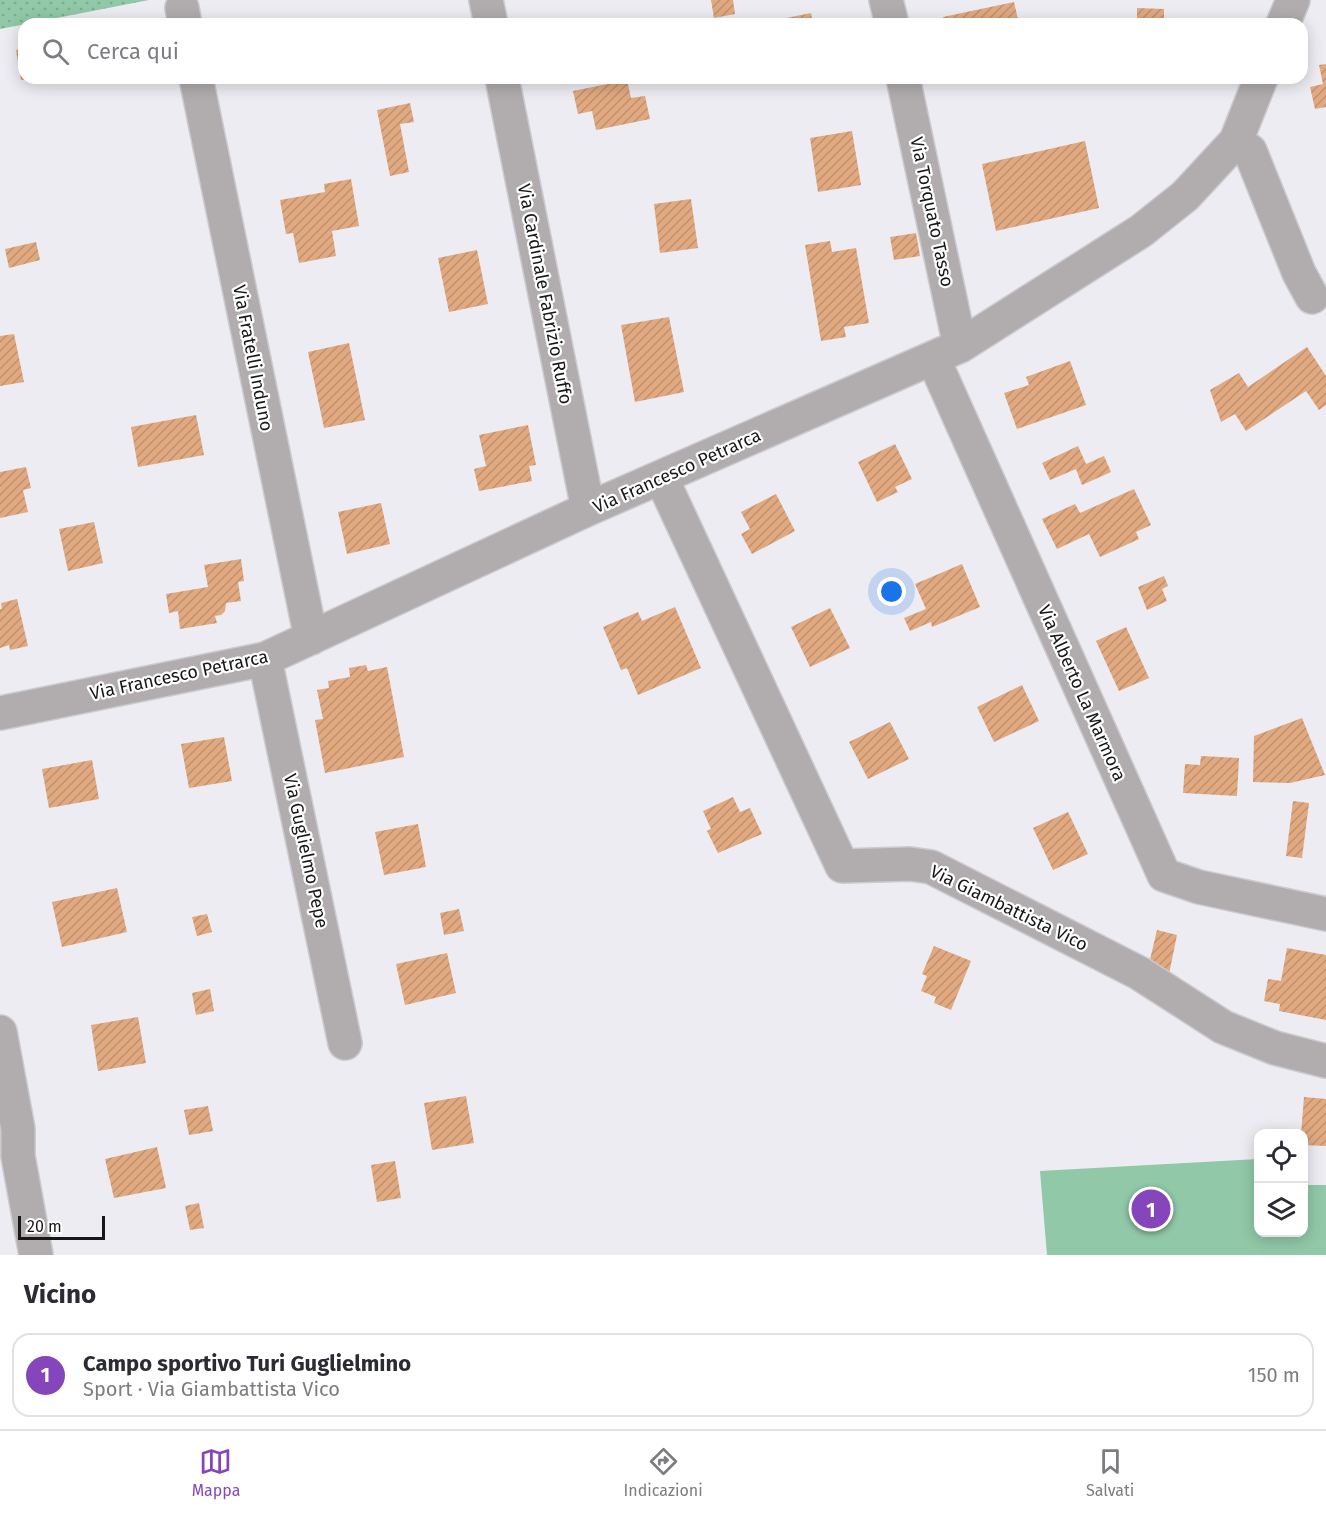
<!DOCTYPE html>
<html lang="it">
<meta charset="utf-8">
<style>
body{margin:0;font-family:"Fira Sans",sans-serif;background:#f7f7f7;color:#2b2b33}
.controls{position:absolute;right:18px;bottom:18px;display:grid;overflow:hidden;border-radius:12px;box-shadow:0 3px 15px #0003}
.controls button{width:54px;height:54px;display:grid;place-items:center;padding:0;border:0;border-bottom:2px solid #e1e1e2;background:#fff;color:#2b2b33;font:30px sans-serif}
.scale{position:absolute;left:18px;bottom:15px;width:87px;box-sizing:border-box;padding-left:6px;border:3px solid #17171a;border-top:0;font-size:16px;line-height:21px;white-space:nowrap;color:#17171a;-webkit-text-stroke:4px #fff;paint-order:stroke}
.you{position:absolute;left:892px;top:592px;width:21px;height:21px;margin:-15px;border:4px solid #fff;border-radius:50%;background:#1a73e8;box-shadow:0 0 0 9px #1a73e833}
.badge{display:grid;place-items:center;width:39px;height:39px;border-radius:50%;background:#8546bb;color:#fff;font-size:20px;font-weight:700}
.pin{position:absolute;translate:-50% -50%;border:3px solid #fff;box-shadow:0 2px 6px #0006}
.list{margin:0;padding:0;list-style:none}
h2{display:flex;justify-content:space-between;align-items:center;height:78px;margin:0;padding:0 24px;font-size:26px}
h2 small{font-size:20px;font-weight:400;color:#7c7c81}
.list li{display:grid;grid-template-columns:39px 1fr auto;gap:18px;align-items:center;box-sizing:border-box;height:84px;margin:0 12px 12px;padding:0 12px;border:2px solid #e1e1e2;border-radius:18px}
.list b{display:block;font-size:22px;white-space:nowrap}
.list p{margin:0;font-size:20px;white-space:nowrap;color:#7c7c81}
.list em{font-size:20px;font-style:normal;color:#7c7c81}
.icon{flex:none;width:33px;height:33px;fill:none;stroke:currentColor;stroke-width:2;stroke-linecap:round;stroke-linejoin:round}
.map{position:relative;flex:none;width:1326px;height:1255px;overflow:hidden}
.search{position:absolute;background:#fff;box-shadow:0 3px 15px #0003;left:18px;right:18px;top:18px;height:66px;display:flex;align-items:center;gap:15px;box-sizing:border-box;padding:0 21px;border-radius:18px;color:#7c7c81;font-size:22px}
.sheet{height:174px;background:#fff}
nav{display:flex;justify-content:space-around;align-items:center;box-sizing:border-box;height:84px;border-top:2px solid #e1e1e2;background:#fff;font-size:16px;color:#7c7c81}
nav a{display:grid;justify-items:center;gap:3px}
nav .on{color:#8546bb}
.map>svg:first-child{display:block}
.grass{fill:url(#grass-dots)}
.park{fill:#91c8a8}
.building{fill:url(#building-hatch)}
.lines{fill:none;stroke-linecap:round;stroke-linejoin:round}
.street-casing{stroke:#cacacf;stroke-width:36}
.street{stroke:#b1adae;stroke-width:33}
.labels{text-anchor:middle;stroke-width:4.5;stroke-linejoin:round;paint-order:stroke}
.street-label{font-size:18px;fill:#17171a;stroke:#fff}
</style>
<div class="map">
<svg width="1326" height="1255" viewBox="0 0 1326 1255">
<defs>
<pattern id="grass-dots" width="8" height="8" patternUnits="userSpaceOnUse" patternTransform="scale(1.5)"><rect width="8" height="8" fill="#91c8a8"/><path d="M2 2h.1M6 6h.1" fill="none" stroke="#7cab90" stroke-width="1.8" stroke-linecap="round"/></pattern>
<pattern id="building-hatch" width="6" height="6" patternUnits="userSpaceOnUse" patternTransform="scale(1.5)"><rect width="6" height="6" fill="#e1a980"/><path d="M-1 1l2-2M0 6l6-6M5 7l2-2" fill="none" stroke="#c0916e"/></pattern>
</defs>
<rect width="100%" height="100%" fill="#ececf2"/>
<path class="grass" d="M 0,0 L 149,0 L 0,29 Z"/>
<path class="park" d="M 1258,1159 L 1258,1232 L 1304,1232 L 1304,1185 L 1326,1185 L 1326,1255 L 1047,1255 L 1040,1171 Z"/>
<path class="building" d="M 711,0 L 733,0 L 735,14 L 714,18 Z
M 1014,2 L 1019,24 L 945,24 L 943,17 Z
M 1137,8 L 1164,9 L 1164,24 L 1137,24 Z
M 811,13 L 813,24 L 762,24 L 762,23 Z
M 24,48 L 24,80 L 21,80 L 16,50 Z
M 1326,64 L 1326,107 L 1315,109 L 1310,87 L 1323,84 L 1319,65 Z
M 627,80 L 631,98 L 645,96 L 650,119 L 596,130 L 592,111 L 578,114 L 573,91 Z
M 410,103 L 414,122 L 400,124 L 409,172 L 390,176 L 377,110 Z
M 852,131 L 861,185 L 818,192 L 810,138 Z
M 1085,141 L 1099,208 L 996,231 L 982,164 Z
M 351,179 L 359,226 L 332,231 L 336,256 L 299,263 L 293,233 L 286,234 L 280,200 L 325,192 L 324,184 Z
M 691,199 L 698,248 L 660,253 L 654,204 Z
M 916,233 L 920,256 L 894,260 L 890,237 Z
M 830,241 L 832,252 L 856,248 L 869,323 L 844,327 L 846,337 L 821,341 L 805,245 Z
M 36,242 L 40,260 L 9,268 L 5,249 Z
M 477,250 L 488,304 L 449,312 L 438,258 Z
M 669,317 L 684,392 L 635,402 L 621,325 Z
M 14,334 L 24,382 L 0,386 L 0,336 Z
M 349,343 L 365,420 L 324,428 L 308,352 Z
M 1307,347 L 1326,376 L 1326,405 L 1319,410 L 1306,391 L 1246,431 L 1235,414 L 1221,422 L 1210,390 L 1239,373 L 1248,387 Z
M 1070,361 L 1086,405 L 1017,429 L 1004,393 L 1029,385 L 1026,377 Z
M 196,415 L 204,455 L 138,467 L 131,427 Z
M 528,425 L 536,465 L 529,466 L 532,481 L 479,491 L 474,469 L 486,466 L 479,435 Z
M 895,444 L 912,479 L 895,487 L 898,492 L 877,502 L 858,462 Z
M 1078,446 L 1086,464 L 1104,456 L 1111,472 L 1082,485 L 1076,469 L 1050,480 L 1042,463 Z
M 26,467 L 31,488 L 23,490 L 28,512 L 0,518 L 0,472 Z
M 1134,489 L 1151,525 L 1136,532 L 1139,539 L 1100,557 L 1089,534 L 1057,549 L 1042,519 L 1075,504 L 1080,513 Z
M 776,494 L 795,531 L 752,554 L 741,534 L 750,529 L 741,512 Z
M 381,503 L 390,544 L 347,554 L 338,512 Z
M 94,522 L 103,563 L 68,571 L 59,529 Z
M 241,559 L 244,581 L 238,582 L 241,601 L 226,603 L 225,611 L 221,615 L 215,616 L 217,623 L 180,629 L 178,611 L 169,613 L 166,594 L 208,587 L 204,565 Z
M 962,564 L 980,607 L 932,627 L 931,622 L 910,631 L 904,618 L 926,609 L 915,584 Z
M 1164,576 L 1168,586 L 1162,589 L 1167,601 L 1147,610 L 1138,587 Z
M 17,599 L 28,646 L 10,650 L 9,645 L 0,648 L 0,609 L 2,609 L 1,603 Z
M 675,607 L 701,668 L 638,695 L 627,668 L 621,670 L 603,627 L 638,612 L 642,621 Z
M 830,608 L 850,648 L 810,667 L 791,627 Z
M 1126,627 L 1149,678 L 1119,691 L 1096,641 Z
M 366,665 L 368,671 L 387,667 L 404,757 L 325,773 L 315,720 L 323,719 L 317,690 L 329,688 L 328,681 L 350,677 L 349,668 Z
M 1022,685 L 1039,721 L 994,742 L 977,707 Z
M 1302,718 L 1325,775 L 1290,783 L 1253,782 L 1254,736 Z
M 890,722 L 909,759 L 868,779 L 849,742 Z
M 224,737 L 232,781 L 189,788 L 181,744 Z
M 1201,756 L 1239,758 L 1237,796 L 1183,793 L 1185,764 L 1200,765 Z
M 92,760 L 99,799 L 49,808 L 42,769 Z
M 733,797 L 740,812 L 750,808 L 762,834 L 718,853 L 707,831 L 711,829 L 703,811 Z
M 1293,801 L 1309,803 L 1302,858 L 1286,856 Z
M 1068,812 L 1088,854 L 1053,870 L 1033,828 Z
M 418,824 L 426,867 L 384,875 L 375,832 Z
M 117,888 L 127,932 L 62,947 L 52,902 Z
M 459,909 L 464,931 L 444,935 L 440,913 Z
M 207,914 L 212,932 L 197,936 L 192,917 Z
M 1157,930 L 1177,935 L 1168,979 L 1148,968 Z
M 934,946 L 971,961 L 951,1010 L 934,1003 L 936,997 L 921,991 L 927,976 L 922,974 Z
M 1287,948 L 1326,955 L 1326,1020 L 1279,1011 L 1280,1004 L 1264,1001 L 1268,979 L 1281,981 Z
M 447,953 L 456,993 L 405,1005 L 396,964 Z
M 210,989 L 214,1011 L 196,1015 L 192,993 Z
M 138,1017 L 146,1063 L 98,1071 L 91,1025 Z
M 466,1096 L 474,1143 L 432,1150 L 424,1103 Z
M 1304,1097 L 1326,1099 L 1326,1146 L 1304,1145 L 1304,1134 L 1301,1134 Z
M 208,1106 L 213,1131 L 189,1135 L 184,1110 Z
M 157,1147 L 166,1188 L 114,1198 L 105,1159 Z
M 395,1161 L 401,1198 L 377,1202 L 371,1165 Z
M 199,1203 L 204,1228 L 190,1230 L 185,1206 Z"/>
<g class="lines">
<defs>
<path id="street" d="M 486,0 L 491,24
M 886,0 L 892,24
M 182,8 L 185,24
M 1283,24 L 1293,0
M 196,78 L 311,638
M 502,78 L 588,509
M 903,78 L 960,346
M 1236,141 L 1250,151 L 1299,273 L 1312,297
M 933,358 L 1164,875 L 1199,887 L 1326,914
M 661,477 L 842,866 L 910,864 L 931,867 L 1139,973 L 1223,1027 L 1275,1048 L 1326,1061
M 265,659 L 345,1043
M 0,713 L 265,659 L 588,509 L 960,346 L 1141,231 L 1185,196 L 1236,141 L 1261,78
M 0,1032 L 18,1129 L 18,1156 L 36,1255"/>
</defs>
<use href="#street" class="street-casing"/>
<use href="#street" class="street"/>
</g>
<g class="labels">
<g class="street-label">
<text transform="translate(932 212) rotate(78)" y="6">Via Torquato Tasso</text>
<text transform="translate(545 294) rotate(79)" y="6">Via Cardinale Fabrizio Ruffo</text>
<text transform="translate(253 358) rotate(79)" y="6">Via Fratelli Induno</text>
<text transform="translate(677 471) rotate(-24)" y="6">Via Francesco Petrarca</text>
<text transform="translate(179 675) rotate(-12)" y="6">Via Francesco Petrarca</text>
<text transform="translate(1082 693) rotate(66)" y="6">Via Alberto La Marmora</text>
<text transform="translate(306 851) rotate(78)" y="6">Via Guglielmo Pepe</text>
<text transform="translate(1009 908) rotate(26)" y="6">Via Giambattista Vico</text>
</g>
</g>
</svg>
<div class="controls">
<button><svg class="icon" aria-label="locate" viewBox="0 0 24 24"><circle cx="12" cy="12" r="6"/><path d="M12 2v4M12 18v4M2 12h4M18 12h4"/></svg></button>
<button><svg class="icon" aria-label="layers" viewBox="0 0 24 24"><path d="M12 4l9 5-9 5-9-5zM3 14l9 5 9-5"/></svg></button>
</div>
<div class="scale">20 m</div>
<div class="you"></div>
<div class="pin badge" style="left:1151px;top:1209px">1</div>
<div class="search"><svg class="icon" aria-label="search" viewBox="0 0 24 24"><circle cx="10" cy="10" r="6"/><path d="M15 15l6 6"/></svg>Cerca qui</div>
</div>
<section class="sheet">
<h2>Vicino<small></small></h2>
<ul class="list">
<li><span class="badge">1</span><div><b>Campo sportivo Turi Guglielmino</b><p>Sport · Via Giambattista Vico</p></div><em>150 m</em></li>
</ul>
</section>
<nav>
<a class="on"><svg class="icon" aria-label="map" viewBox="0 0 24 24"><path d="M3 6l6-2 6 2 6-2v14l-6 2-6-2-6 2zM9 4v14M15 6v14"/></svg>Mappa</a>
<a><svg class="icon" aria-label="directions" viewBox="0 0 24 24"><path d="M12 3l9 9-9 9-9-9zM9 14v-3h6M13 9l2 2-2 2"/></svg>Indicazioni</a>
<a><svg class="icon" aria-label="saved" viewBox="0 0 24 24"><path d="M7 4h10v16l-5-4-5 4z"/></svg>Salvati</a>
</nav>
